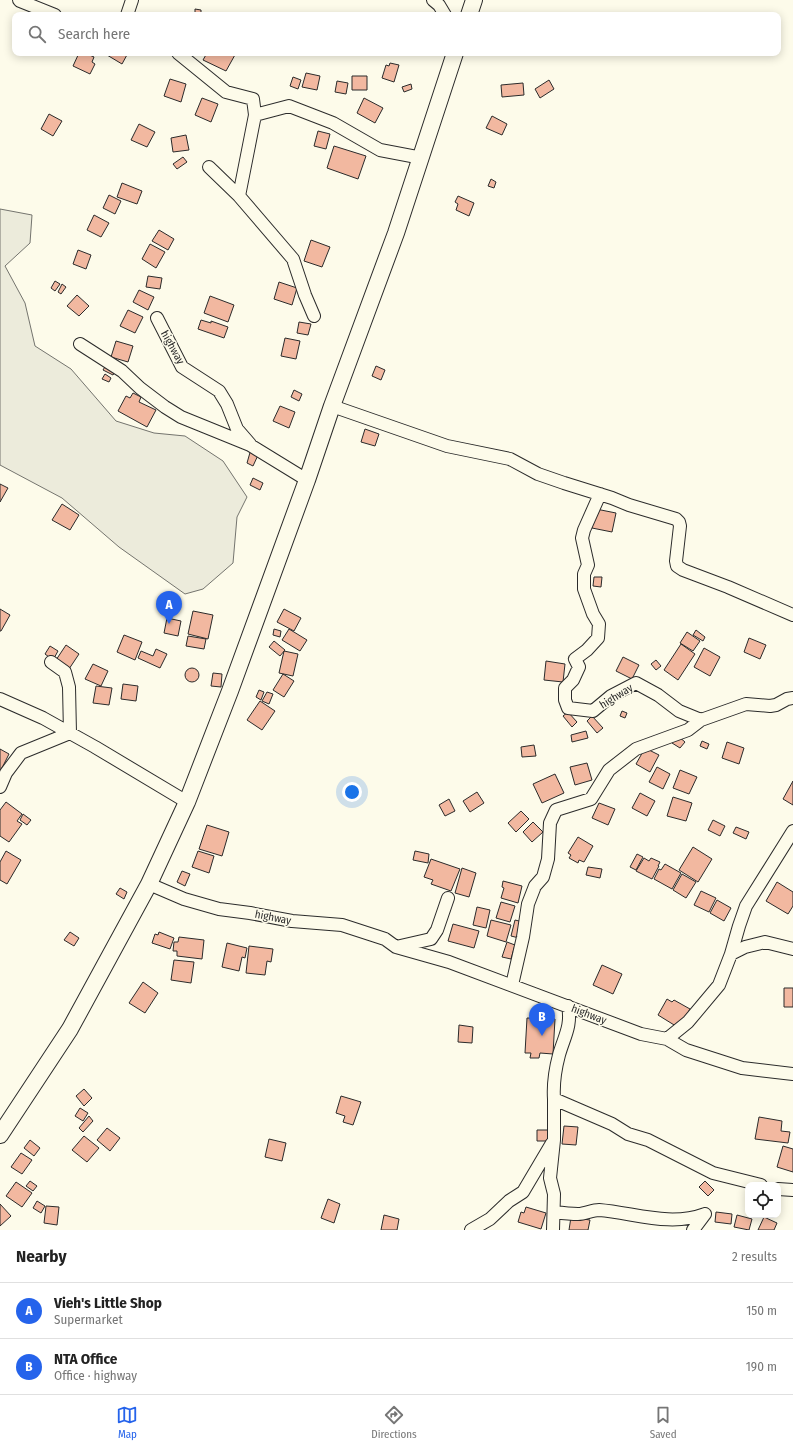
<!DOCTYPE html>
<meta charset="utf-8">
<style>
body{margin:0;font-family:"Fira Sans Condensed",sans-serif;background:#f2f2f2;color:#222}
.controls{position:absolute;right:12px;bottom:12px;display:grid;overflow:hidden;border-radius:8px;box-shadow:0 2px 10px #0003}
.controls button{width:36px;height:36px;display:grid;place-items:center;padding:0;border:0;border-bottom:1px solid #e0e0e0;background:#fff;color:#222;font:20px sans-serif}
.you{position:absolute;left:352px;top:792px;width:14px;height:14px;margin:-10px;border:3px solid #fff;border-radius:50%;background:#1a73e8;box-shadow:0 0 0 6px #1a73e833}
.badge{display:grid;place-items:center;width:26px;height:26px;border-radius:50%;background:#2563eb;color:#fff;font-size:13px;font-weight:700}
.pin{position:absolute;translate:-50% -33px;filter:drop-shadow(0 1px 2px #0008)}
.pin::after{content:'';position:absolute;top:21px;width:14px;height:12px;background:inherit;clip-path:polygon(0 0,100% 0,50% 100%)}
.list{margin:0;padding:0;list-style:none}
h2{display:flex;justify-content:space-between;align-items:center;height:52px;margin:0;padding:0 16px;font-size:17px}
h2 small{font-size:13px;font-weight:400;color:#767676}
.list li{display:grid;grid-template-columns:26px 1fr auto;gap:12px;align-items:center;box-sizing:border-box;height:56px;padding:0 16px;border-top:1px solid #e0e0e0}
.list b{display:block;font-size:15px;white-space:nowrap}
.list p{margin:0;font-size:13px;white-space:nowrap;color:#767676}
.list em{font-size:13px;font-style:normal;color:#767676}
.icon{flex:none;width:22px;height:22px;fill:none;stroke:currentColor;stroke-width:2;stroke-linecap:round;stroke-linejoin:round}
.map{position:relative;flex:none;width:793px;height:1230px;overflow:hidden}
.search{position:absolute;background:#fff;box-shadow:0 2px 10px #0003;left:12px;right:12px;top:12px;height:44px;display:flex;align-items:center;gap:10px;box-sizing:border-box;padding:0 14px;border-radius:8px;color:#767676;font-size:15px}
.sheet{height:164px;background:#fff}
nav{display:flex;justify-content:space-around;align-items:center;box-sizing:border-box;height:56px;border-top:1px solid #e0e0e0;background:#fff;font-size:11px;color:#767676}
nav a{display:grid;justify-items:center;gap:2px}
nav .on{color:#2563eb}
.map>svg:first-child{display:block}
.green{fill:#ecebdb;stroke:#74746e}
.building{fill:#f2b8a0;stroke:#2b2b2b}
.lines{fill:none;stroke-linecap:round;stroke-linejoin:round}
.minor-casing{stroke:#2b2b2b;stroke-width:14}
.major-casing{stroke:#2b2b2b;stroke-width:18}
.minor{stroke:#fdfbea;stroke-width:12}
.major{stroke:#fdfbea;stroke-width:16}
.labels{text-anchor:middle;stroke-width:3;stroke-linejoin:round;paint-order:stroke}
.street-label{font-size:11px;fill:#2b2b2b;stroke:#fdfbea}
</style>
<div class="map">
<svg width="793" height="1230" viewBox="0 0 793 1230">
<rect width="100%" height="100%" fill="#fdfbea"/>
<path class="green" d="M 0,209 L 32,215 L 30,243 L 5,266 L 25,303 L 35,346 L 71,369 L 116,421 L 154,433 L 185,436 L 223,461 L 247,497 L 237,517 L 233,563 L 203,589 L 185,594 L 119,547 L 62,498 L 0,465 Z"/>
<path class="building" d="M 195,9 L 201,10 L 201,15 L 195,15 Z
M 79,53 L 85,53 L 94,57 L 92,62 L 95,64 L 90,74 L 73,66 Z
M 108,53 L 128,53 L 122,64 L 107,55 Z
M 207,53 L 236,53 L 226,71 L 203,60 Z
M 390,63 L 399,65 L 394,82 L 382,78 L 386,65 L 389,66 Z
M 306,73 L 320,76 L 317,90 L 302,87 Z
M 352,76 L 367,76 L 367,90 L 352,90 Z
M 293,77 L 301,80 L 298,89 L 290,86 Z
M 170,79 L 186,84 L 181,102 L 164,96 Z
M 549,80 L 554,89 L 540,98 L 535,89 Z
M 337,81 L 348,83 L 346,94 L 335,92 Z
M 523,83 L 524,95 L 502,97 L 501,85 Z
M 411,84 L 412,89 L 404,92 L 402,87 Z
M 202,98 L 218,104 L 211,122 L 195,115 Z
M 364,98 L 383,108 L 375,123 L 357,113 Z
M 49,114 L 62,121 L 53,136 L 41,129 Z
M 492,116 L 507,124 L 502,135 L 486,128 Z
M 139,124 L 155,132 L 147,147 L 131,140 Z
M 318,131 L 330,134 L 326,149 L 314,146 Z
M 186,135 L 189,150 L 173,152 L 171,138 Z
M 334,146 L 366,156 L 358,179 L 327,168 Z
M 183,157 L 187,162 L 177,169 L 173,164 Z
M 491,179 L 496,182 L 494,188 L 488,186 Z
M 122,183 L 142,191 L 137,204 L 117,197 Z
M 109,195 L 121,201 L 115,214 L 103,208 Z
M 458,196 L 474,203 L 469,216 L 456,210 L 458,204 L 455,202 Z
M 94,215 L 109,223 L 101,237 L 87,230 Z
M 159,230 L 174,239 L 168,250 L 152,241 Z
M 311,240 L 330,247 L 322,267 L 304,261 Z
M 150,244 L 165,252 L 156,268 L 142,259 Z
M 78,250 L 91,255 L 86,269 L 73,264 Z
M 148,276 L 162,278 L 160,289 L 146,287 Z
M 55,281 L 60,284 L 55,291 L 51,288 Z
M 279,282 L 297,288 L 292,305 L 274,299 Z
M 62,284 L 66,287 L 61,294 L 58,292 Z
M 139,290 L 154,297 L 148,310 L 133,302 Z
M 77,295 L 89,306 L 79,316 L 67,306 Z
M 210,296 L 234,305 L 228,322 L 204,313 Z
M 128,310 L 143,317 L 135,333 L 120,326 Z
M 201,320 L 211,323 L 211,321 L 228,327 L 224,338 L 198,329 Z
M 299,322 L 311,324 L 308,335 L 297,333 Z
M 285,338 L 300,341 L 296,359 L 281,356 Z
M 116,341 L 133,346 L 128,362 L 111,357 Z
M 106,365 L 116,370 L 113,375 L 103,370 Z
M 376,366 L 385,370 L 381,380 L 372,376 Z
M 105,374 L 111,378 L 109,382 L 102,379 Z
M 294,390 L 302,394 L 299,401 L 291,397 Z
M 133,393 L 141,397 L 139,402 L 156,410 L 147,427 L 118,411 L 126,396 L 130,398 Z
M 280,406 L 295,412 L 289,428 L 273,421 Z
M 365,429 L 379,434 L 375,446 L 361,442 Z
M 251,449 L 259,453 L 253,466 L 247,463 Z
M 253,478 L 263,483 L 260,490 L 250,485 Z
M 0,484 L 8,488 L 0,502 Z
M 62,504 L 79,515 L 70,530 L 52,520 Z
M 596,509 L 616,513 L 612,532 L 592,528 Z
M 594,577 L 602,577 L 601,587 L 593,586 Z
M 0,609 L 10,615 L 1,631 L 0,631 Z
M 284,609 L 301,618 L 294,631 L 277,622 Z
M 193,611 L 213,615 L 208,639 L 188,634 Z
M 167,618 L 181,621 L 178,636 L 164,633 Z
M 274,629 L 281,631 L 280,637 L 273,635 Z
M 289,629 L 307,640 L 300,651 L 282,640 Z
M 696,630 L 705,637 L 703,641 L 693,635 Z
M 687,632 L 700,641 L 693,651 L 680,643 Z
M 124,635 L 142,642 L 135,660 L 117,652 Z
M 188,636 L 206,639 L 204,649 L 186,646 Z
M 749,638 L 766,645 L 760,659 L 744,652 Z
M 274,641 L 285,650 L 280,656 L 269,647 Z
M 681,644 L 695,654 L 678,680 L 664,670 Z
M 66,645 L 79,654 L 69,669 L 56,660 Z
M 50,646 L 58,651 L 53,660 L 45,654 Z
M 704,648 L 720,657 L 710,676 L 694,667 Z
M 156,649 L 167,654 L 160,668 L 138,658 L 141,651 L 153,656 Z
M 284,651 L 298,654 L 293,676 L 279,673 Z
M 623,657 L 639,665 L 632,679 L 616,671 Z
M 656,660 L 661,666 L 656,670 L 651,664 Z
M 546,661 L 565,664 L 563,682 L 544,680 Z
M 93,664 L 108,671 L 101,686 L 85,679 Z
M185 675a7 7 0 1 1 14 0a7 7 0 1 1-14 0Z
M 213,673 L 222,674 L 221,687 L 211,686 Z
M 283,674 L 294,681 L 284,697 L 273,690 Z
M 123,684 L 138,686 L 136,701 L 121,699 Z
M 96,686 L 112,688 L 109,705 L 93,703 Z
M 259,690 L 264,692 L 261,700 L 256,697 Z
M 267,692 L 273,694 L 269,704 L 262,701 Z
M 260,701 L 275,711 L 262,730 L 247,720 Z
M 622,711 L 627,713 L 625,718 L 620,716 Z
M 568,712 L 577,722 L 572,727 L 563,716 Z
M 592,716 L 603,728 L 597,733 L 587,721 Z
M 586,731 L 588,738 L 572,742 L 571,735 Z
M 678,736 L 685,742 L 680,748 L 672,743 Z
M 702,741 L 709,744 L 707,749 L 700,746 Z
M 727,742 L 744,748 L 739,764 L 722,758 Z
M 534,745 L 536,756 L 522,757 L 521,747 Z
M 645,748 L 659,755 L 650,772 L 636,764 Z
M 0,749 L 9,754 L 0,772 Z
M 587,763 L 592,780 L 575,785 L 570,767 Z
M 657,767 L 670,774 L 663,789 L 649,782 Z
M 680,770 L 697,777 L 689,794 L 673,788 Z
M 555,774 L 564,793 L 542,803 L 533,784 Z
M 793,781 L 793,805 L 783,799 Z
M 477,792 L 484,803 L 470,812 L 463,801 Z
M 640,793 L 655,801 L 647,816 L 632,808 Z
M 673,797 L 692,803 L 686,821 L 667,816 Z
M 449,799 L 455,811 L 445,816 L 439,805 Z
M 6,802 L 22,814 L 17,821 L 22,824 L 9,842 L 0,836 L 0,810 Z
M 599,803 L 615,809 L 608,825 L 592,818 Z
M 521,811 L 529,819 L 516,832 L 508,823 Z
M 23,814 L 31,820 L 27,825 L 20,820 Z
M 713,820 L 725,826 L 720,836 L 708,830 Z
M 533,822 L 543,832 L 532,842 L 523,832 Z
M 207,825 L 229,832 L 222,856 L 199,849 Z
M 736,827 L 749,832 L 746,839 L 733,833 Z
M 578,837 L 593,846 L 584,862 L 579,860 L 578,863 L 569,858 L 571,855 L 568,853 Z
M 693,847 L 712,859 L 698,882 L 679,870 Z
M 6,851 L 21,860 L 7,884 L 0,880 L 0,862 Z
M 198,851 L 214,856 L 209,873 L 192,867 Z
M 415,851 L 429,854 L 428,863 L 413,860 Z
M 637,854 L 643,857 L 636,870 L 630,867 Z
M 644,858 L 649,861 L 651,858 L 660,862 L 658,866 L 659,866 L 652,879 L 636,871 Z
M 431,859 L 460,869 L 451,891 L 431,884 L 433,880 L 424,877 Z
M 665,864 L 681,873 L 672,889 L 654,879 L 659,869 L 661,870 Z
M 588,867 L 602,869 L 600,878 L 586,875 Z
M 462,868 L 476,873 L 469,897 L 455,893 Z
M 182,871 L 190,874 L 185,886 L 177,882 Z
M 682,874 L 696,882 L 686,898 L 673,890 Z
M 503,881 L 522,886 L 518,903 L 501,898 L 504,888 L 502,887 Z
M 777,882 L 793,892 L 793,906 L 788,914 L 766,901 Z
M 120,888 L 127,892 L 124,899 L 116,894 Z
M 701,891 L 716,898 L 709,912 L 694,905 Z
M 717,900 L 731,908 L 724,921 L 710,913 Z
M 501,902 L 515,906 L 510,922 L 496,918 Z
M 477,907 L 490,910 L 486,928 L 473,925 Z
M 491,920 L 511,925 L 506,942 L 487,936 Z
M 515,920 L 523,922 L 519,938 L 511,936 Z
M 453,924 L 479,931 L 474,948 L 448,941 Z
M 70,932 L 79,938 L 74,946 L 64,940 Z
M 159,932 L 174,938 L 170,949 L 152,943 L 155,934 L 158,935 Z
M 179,937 L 204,940 L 202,959 L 177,956 L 177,951 L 173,951 L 174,942 L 178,942 Z
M 507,942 L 515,945 L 511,959 L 502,957 Z
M 227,943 L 247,948 L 245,958 L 242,957 L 239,971 L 222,967 Z
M 249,946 L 273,949 L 271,962 L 267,961 L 265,975 L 246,973 Z
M 174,960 L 194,962 L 191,983 L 171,980 Z
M 602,965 L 622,974 L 613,994 L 593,985 Z
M 143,982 L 158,993 L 145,1013 L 129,1003 Z
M 784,988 L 793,988 L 793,1007 L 784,1007 Z
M 667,999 L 672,1002 L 674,1000 L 690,1009 L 679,1028 L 658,1015 Z
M 527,1018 L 555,1019 L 553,1054 L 540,1053 L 539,1058 L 530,1058 L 531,1053 L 525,1053 Z
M 459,1025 L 473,1027 L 472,1043 L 458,1042 Z
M 84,1089 L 92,1098 L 84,1106 L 76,1096 Z
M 341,1096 L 361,1102 L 353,1125 L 343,1122 L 345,1116 L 336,1113 Z
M 80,1108 L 88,1113 L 83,1121 L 75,1116 Z
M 89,1116 L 93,1121 L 83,1132 L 79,1128 Z
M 759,1117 L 782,1121 L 781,1131 L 790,1132 L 788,1143 L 755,1139 Z
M 564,1126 L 578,1127 L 576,1145 L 562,1144 Z
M 107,1128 L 120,1138 L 110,1151 L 97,1140 Z
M 537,1130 L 551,1130 L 551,1141 L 537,1141 Z
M 84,1136 L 99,1148 L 87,1162 L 72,1150 Z
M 269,1139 L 286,1143 L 282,1161 L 265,1157 Z
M 30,1140 L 40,1148 L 34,1156 L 24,1148 Z
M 783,1146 L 793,1149 L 793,1172 L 777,1167 Z
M 21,1153 L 32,1160 L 22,1174 L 11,1167 Z
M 30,1181 L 37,1186 L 33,1191 L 26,1186 Z
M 705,1181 L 714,1190 L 708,1196 L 699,1187 Z
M 16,1182 L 32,1193 L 22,1207 L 6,1196 Z
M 328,1199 L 340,1204 L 334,1223 L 321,1218 Z
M 37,1201 L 45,1206 L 41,1213 L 33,1208 Z
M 0,1204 L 11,1216 L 0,1226 Z
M 46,1206 L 59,1207 L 57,1225 L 44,1223 Z
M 526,1207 L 546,1213 L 541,1229 L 518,1222 L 521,1212 L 524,1213 Z
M 716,1212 L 732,1214 L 731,1224 L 715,1222 Z
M 384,1215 L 399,1219 L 397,1230 L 381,1230 Z
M 737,1215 L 752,1219 L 749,1230 L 734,1227 Z
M 571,1217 L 590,1220 L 588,1230 L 569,1230 Z
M 764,1217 L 777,1223 L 774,1230 L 758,1230 Z"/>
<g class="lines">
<defs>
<path id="minor" d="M 19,0 L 20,1 L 55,15
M 433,0 L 439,5 L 445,15
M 127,15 L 132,0
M 178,53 L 226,92 L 253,99 L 255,115 L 239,196
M 255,115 L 289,106 L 333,123 L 380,150 L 422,158
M 209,167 L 239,196 L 293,259 L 305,295 L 314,316
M 157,318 L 182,367 L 219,391 L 227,404 L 237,429 L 250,444
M 80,344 L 122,371 L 140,388 L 165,407 L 181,417 L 250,445 L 307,480
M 332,406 L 447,446 L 510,459 L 538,474 L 564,483 L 612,498 L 629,505 L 676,519 L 679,522 L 680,526 L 676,561 L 677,566 L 683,570 L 728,587 L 793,615
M 600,494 L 584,530 L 582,538 L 588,565 L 584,574 L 584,589 L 593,614 L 599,624 L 598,638 L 587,650 L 575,659 L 579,667 L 573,680 L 565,688 L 565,700 L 568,708 L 593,711 L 611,696 L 636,683 L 658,695 L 679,711 L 701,720
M 0,699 L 43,718 L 95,747 L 187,802
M 0,787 L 6,773 L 21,753 L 70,733 L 69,687 L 65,672 L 51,662
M 149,884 L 184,899 L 219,909 L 250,913 L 292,921 L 342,925 L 385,939 L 396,947 L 431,939 L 437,930 L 448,898
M 396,947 L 449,962 L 641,1034 L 667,1039 L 686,1050 L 742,1068 L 793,1074
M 731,954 L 739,926 L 746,906 L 793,831
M 512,985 L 523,937 L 528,904 L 535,886 L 543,877 L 548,859 L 550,823 L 556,810 L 591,799 L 609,770 L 636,749 L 688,730 L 701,720 L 746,704 L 770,706 L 776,705 L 787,699 L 793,698
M 568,1006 C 572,1026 564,1037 559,1055 C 555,1070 553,1084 554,1099 L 612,1124 L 628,1134 L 648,1140 L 713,1173 L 761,1185
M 667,1039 L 688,1022 L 719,985 L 731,954 L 745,947 L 765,942 L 793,949
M 778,1189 L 793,1190
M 554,1212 C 562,1213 570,1214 578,1214 C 585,1214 592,1210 599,1210 C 635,1213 670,1227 705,1214
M 471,1230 L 490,1219 L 509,1201 L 523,1192 L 552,1143
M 553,1230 L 554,1194 L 550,1178 L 554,1140 L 554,1099
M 693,1230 L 705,1214"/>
<path id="major" d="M 469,15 L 474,0
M 0,1135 L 70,1029 L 149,884 L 187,802 L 230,691 L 307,480 L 332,406 L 396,233 L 455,53"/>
</defs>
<use href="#minor" class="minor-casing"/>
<use href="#major" class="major-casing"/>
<use href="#minor" class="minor"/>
<use href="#major" class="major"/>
</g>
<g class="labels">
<g class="street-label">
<text transform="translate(173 347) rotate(61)" y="4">highway</text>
<text transform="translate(616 696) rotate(-32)" y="4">highway</text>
<text transform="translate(273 917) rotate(11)" y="4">highway</text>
<text transform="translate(589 1014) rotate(21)" y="4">highway</text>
</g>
</g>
</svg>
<div class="controls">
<button><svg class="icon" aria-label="locate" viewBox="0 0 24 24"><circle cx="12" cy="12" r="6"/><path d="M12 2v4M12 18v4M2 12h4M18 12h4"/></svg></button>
</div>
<div class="you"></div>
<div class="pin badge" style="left:169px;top:624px">A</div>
<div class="pin badge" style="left:542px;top:1036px">B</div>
<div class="search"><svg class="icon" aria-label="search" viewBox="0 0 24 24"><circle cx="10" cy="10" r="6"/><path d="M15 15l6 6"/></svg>Search here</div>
</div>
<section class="sheet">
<h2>Nearby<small>2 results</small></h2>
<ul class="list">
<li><span class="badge">A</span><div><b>Vieh's Little Shop</b><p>Supermarket</p></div><em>150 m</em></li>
<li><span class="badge">B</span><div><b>NTA Office</b><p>Office · highway</p></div><em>190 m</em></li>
</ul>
</section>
<nav>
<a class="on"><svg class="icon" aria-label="map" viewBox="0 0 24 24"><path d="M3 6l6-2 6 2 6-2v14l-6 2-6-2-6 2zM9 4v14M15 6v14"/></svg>Map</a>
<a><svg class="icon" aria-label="directions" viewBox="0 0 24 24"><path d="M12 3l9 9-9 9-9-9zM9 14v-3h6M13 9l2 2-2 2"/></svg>Directions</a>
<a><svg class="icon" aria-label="saved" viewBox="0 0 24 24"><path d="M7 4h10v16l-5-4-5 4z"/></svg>Saved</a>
</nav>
